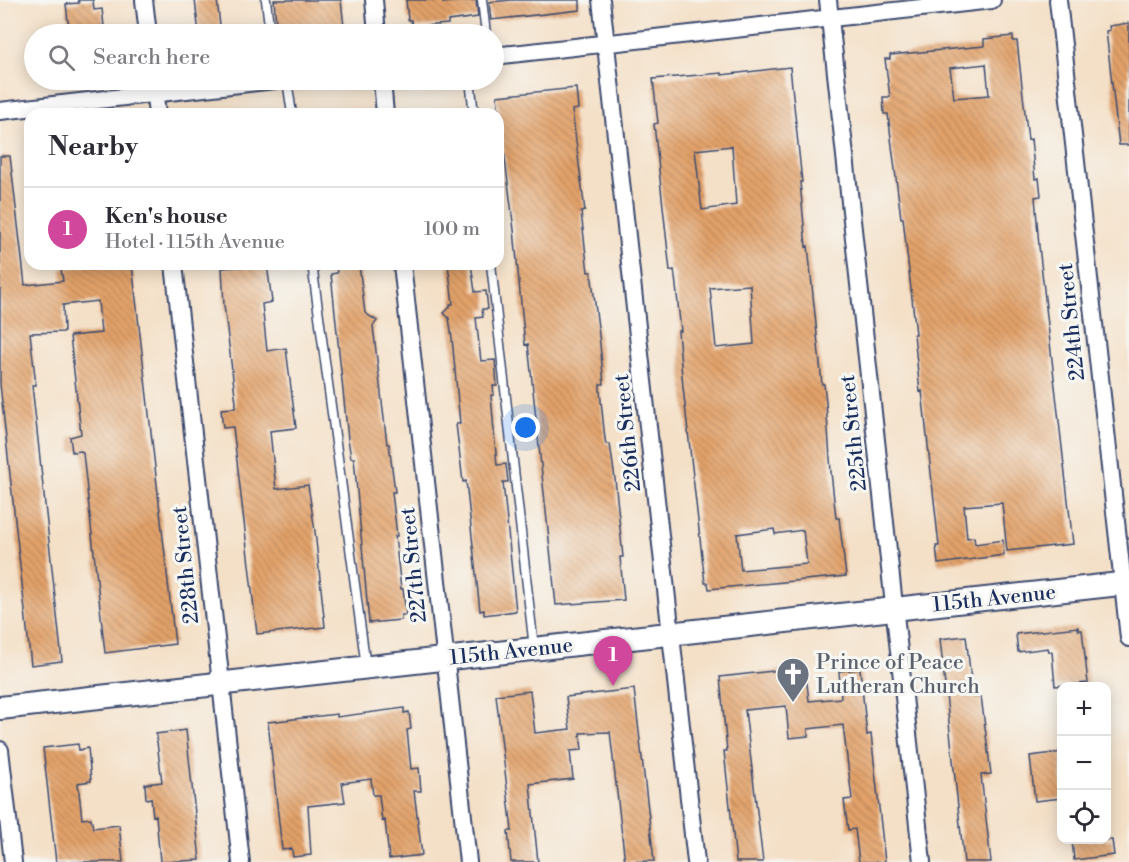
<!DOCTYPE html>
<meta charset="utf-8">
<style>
body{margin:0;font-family:"Libre Bodoni",serif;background:#f2f2f3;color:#2b2b33}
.controls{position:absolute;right:18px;bottom:18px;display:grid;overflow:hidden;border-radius:12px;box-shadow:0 3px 15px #0003}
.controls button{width:54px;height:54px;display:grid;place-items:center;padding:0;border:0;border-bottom:2px solid #e1e1e2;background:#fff;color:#2b2b33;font:30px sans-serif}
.you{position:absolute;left:526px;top:428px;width:21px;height:21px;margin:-15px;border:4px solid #fff;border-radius:50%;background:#1a73e8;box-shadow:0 0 0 9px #1a73e833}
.badge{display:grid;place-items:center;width:39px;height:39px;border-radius:50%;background:#b5179e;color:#fff;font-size:20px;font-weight:700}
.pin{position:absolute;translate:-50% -50px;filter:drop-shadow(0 2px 3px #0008)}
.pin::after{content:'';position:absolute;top:32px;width:21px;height:18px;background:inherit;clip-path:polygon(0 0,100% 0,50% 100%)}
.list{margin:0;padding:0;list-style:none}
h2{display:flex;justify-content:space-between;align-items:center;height:78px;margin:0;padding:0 24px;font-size:26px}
h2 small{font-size:20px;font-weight:400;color:#7c7c81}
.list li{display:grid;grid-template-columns:39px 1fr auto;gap:18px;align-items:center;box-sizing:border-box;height:84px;padding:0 24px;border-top:2px solid #e1e1e2}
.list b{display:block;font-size:22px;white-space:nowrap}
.list p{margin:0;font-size:20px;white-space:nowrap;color:#7c7c81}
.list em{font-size:20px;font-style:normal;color:#7c7c81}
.icon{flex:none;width:33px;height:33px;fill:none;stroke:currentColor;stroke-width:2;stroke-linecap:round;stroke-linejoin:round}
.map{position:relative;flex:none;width:1129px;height:862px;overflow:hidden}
.search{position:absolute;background:#fff;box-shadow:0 3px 15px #0003;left:24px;top:24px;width:480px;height:66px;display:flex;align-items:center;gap:15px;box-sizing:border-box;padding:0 21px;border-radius:33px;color:#7c7c81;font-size:22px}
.panel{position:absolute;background:#fff;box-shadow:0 3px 15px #0003;left:24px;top:108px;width:480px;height:162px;border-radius:18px}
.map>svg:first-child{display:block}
.building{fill:url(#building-back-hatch);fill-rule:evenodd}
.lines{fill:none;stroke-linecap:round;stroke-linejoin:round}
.lane-casing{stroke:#3c4a6e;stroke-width:11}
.street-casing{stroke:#3c4a6e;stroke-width:20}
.secondary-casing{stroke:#3c4a6e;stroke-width:26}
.lane{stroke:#fff;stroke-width:8}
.street{stroke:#fff;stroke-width:16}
.secondary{stroke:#fff;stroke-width:22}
.labels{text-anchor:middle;stroke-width:6;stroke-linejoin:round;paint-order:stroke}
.street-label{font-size:21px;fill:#1b2f5e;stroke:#f6f6f2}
.worship-label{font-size:21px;fill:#5b616d;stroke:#f6f6f2;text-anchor:start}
</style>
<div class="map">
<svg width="1129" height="862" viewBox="0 0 1129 862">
<defs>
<pattern id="building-back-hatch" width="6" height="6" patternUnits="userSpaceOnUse" patternTransform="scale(1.5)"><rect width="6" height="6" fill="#e3a269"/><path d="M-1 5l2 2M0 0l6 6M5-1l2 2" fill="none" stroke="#b7845a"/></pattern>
</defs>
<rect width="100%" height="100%" fill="#f6f6f2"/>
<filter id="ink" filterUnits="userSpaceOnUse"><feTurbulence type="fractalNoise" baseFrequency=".0167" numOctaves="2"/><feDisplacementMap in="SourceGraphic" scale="12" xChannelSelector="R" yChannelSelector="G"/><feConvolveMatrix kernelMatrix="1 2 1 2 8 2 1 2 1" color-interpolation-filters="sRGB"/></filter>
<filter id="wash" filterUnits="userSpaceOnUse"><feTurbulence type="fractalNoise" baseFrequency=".008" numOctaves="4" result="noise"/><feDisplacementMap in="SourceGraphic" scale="24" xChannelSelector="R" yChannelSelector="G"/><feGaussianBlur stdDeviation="1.35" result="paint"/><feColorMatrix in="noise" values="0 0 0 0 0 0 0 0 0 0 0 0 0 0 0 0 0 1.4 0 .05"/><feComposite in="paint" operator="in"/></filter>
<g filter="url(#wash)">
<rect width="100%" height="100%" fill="#f4e0c7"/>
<g id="blocks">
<path class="building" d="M 78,0 L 93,0 L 94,10 L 102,9 L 104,26 L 69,30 L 66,4 L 79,3 Z
M 195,0 L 217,0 L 221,34 L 199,34 Z
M 274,0 L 341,0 L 344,27 L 341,28 L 342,34 L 277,34 Z
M 406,0 L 443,0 L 443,3 L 476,0 L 478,17 L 448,21 L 448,24 L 412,27 L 411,20 L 408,20 Z
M 511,0 L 580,0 L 580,10 L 491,20 L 489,2 Z
M 1129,23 L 1129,145 L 1119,145 L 1106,31 L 1110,30 L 1109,26 Z
M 1013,36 L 1013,41 L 1017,41 L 1028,140 L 1031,139 L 1035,179 L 1039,178 L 1041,196 L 1035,197 L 1039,246 L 1073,544 L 1007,551 L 1002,503 L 964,506 L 967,538 L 974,537 L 975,544 L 1003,540 L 1004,555 L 938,564 L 936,546 L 939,546 L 922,391 L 920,392 L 914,334 L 916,334 L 903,218 L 901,218 L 888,114 L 884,114 L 883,97 L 890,97 L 885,59 L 890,59 L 890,55 L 984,46 L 984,39 ZM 986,64 L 989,95 L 954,98 L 950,68 Z
M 790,67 L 802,182 L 800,182 L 806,247 L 808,246 L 822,384 L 824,384 L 826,402 L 831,472 L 836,518 L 839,518 L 846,576 L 709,589 L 708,583 L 705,583 L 683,387 L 678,331 L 681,331 L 675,277 L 674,270 L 670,271 L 654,124 L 658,123 L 653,79 L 722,73 L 722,75 ZM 732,146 L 736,205 L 702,210 L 695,150 ZM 750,285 L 754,344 L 716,348 L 710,288 ZM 774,529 L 775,534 L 803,530 L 807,564 L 741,570 L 737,534 Z
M 576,88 L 578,109 L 572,110 L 585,211 L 581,212 L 588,272 L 591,272 L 599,335 L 604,384 L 600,384 L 600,391 L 605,439 L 606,444 L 610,444 L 615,479 L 623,557 L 620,557 L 624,600 L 556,605 L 528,344 L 525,345 L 514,230 L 497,96 Z
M 0,156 L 10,156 L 25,285 L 63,281 L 61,269 L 92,264 L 132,264 L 175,644 L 105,653 L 83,453 L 81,451 L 72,452 L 70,437 L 81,434 L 70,336 L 101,333 L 98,301 L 63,305 L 64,332 L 30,333 L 36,385 L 32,385 L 62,661 L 31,665 L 0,384 Z
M 251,264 L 267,264 L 272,302 L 262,304 L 267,351 L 286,348 L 296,428 L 270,431 L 276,489 L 308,485 L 315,531 L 325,627 L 257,634 L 233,427 L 223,428 L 221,409 L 235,408 L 236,403 L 224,305 L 222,268 L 251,266 Z
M 336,264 L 359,264 L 365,313 L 377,321 L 373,326 L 387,444 L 389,444 L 395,492 L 392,492 L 397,536 L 395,536 L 401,589 L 403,589 L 406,615 L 401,615 L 401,620 L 369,623 L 354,458 L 351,458 L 348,439 L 331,274 L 337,273 Z
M 448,264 L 471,264 L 475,292 L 486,291 L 488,309 L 482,309 L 483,317 L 476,318 L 481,361 L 495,360 L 497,386 L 493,386 L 494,395 L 491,395 L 494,431 L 497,465 L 506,464 L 508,482 L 503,482 L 516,611 L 484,615 L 484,610 L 480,611 L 466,481 L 463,482 L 456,424 L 460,424 L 452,338 L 449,318 L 444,313 L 450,307 L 450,304 L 453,304 Z
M 1078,627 L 1078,630 L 1082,630 L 1088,683 L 1055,686 L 1052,652 L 1049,652 L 1048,648 L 1018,652 L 1016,634 Z
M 966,636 L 973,697 L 981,696 L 991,774 L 981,775 L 991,862 L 964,862 L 950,732 L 940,639 Z
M 800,668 L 801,675 L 806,675 L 809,701 L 841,698 L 839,671 L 860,669 L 867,735 L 871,734 L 885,862 L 859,862 L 855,829 L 848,830 L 844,800 L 852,799 L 843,725 L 808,729 L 808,736 L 789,738 L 786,706 L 745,710 L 763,862 L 736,862 L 724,751 L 727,751 L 720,677 Z
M 634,689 L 654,861 L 625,862 L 610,732 L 580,733 L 582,750 L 570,751 L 573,779 L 530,784 L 538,862 L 511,862 L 508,831 L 512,831 L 511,822 L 496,695 L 530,691 L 535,733 L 570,729 L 566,697 Z
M 404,708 L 404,713 L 409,712 L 411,729 L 407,730 L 411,769 L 419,768 L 421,791 L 414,791 L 422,855 L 389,859 L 385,820 L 382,821 L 379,795 L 373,795 L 371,779 L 342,783 L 345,802 L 308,806 L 311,855 L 293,857 L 292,849 L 282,850 L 268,722 L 337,714 L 337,717 Z
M 186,730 L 200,860 L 160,862 L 156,815 L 153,816 L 151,798 L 146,799 L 145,784 L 162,782 L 156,734 Z
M 78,744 L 79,750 L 88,748 L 91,781 L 78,783 L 82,819 L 91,818 L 93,828 L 119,825 L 123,862 L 56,862 L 43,748 Z
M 1062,752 L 1062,798 L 1035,801 L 1030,756 Z
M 1072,840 L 1112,840 L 1114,855 L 1074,860 Z"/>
</g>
</g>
<g filter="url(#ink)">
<use href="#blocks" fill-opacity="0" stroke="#3c4a6e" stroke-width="1.5"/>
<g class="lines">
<defs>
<path id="lane" d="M 266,0 L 270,34
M 482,0 L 486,34
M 287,80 L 292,114
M 470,80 L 474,114
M 312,264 L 366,667
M 491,264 L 534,648"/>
<path id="street" d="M 144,0 L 148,34
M 374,0 L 377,34
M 601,0 L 696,862
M 828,0 L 922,862
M 1058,0 L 1129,638
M 494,56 L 992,0
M 153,80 L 157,114
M 382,80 L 385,114
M 0,111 L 275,80
M 174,264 L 241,862
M 402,264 L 468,862
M 0,750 L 13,862"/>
<path id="secondary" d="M 0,708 L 1129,583"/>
</defs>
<use href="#lane" class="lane-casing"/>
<use href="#street" class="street-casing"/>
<use href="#secondary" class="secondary-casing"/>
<use href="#lane" class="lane"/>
<use href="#street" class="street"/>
<use href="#secondary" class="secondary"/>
</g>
</g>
<defs>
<symbol id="church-pin" viewBox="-11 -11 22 30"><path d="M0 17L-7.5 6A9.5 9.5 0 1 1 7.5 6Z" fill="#6b7280" stroke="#f6f6f2"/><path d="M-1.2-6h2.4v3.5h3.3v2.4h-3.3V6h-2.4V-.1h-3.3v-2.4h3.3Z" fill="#fff"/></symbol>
</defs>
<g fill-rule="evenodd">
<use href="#church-pin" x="774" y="655" width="38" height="52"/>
</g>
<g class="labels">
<g class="street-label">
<text transform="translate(1071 322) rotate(-96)" y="7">224th Street</text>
<text transform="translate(627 433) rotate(-96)" y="7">226th Street</text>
<text transform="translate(853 433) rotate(-96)" y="7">225th Street</text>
<text transform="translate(185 565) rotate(-96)" y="7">228th Street</text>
<text transform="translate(413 565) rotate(-96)" y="7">227th Street</text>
<text transform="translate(994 598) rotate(-6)" y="7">115th Avenue</text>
<text transform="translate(511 651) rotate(-6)" y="7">115th Avenue</text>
</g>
<g class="worship-label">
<text x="816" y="669">Prince of Peace<tspan x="816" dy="24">Lutheran Church</tspan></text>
</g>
</g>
</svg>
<div class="controls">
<button>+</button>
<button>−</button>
<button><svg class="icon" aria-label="locate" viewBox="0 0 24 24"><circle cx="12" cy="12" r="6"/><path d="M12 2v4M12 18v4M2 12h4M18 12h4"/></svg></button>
</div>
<div class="you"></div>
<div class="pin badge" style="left:613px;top:686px;background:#d1479c">1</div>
<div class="search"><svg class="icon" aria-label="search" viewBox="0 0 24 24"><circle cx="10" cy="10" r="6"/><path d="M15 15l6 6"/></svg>Search here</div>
<section class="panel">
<h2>Nearby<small></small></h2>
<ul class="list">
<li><span class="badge" style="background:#d1479c">1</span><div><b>Ken's house</b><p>Hotel · 115th Avenue</p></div><em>100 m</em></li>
</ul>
</section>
</div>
